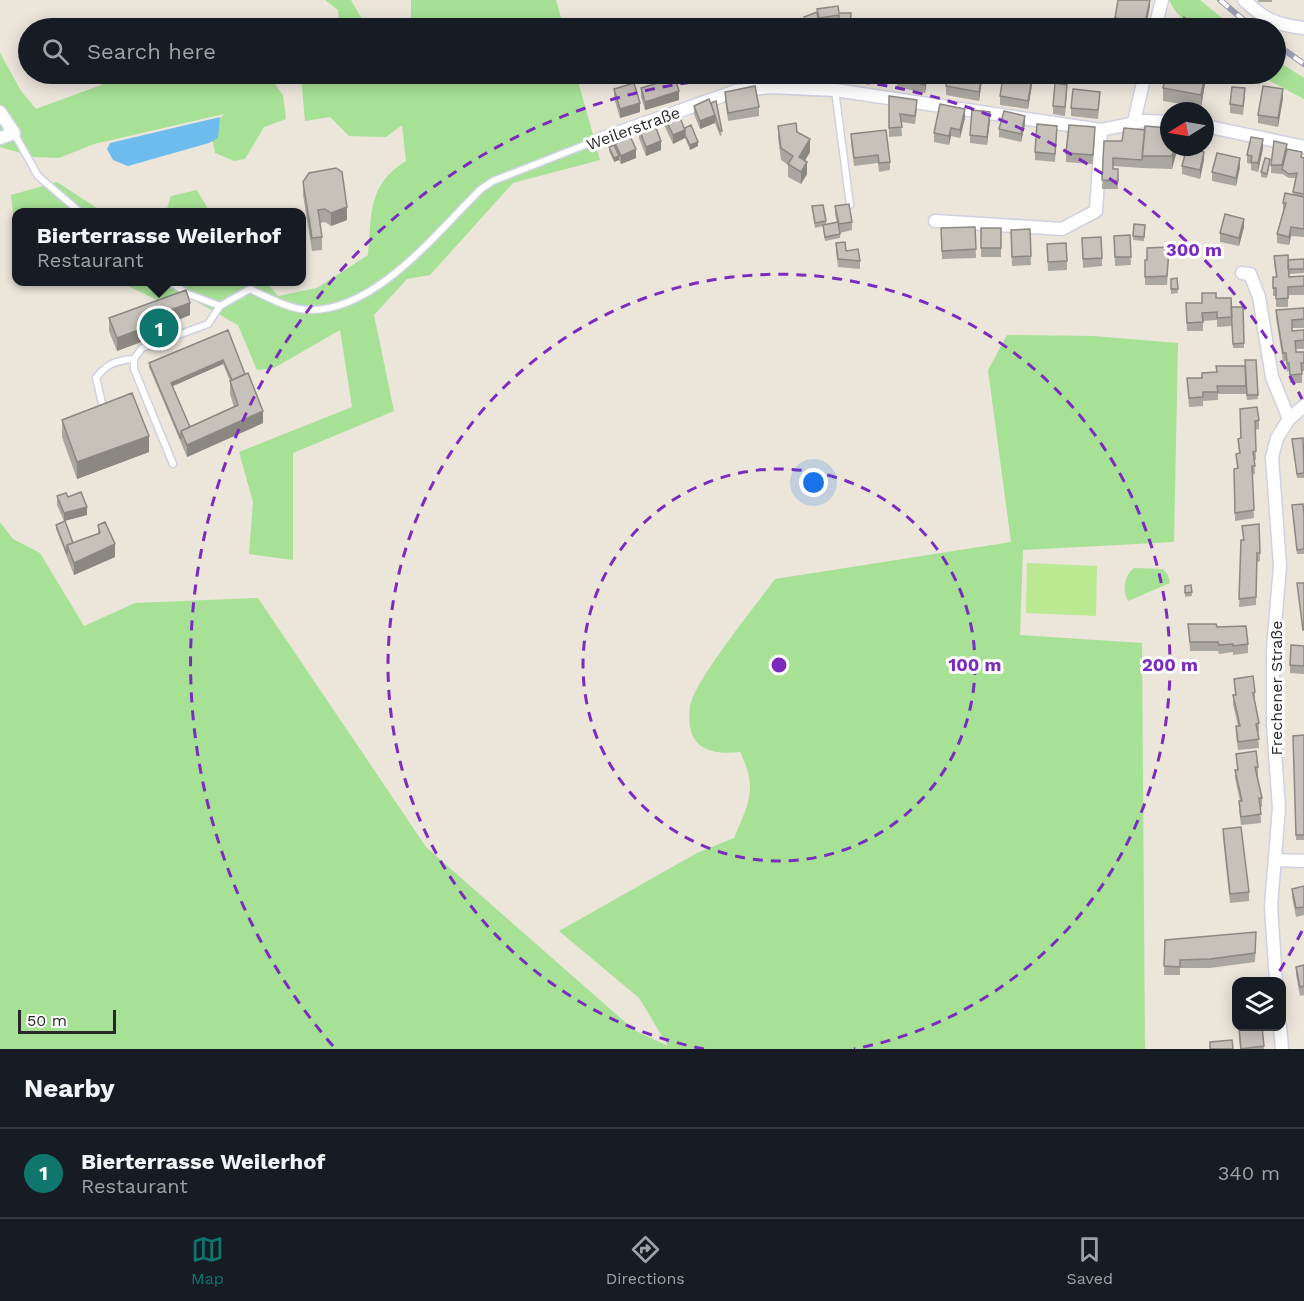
<!DOCTYPE html>
<meta charset="utf-8">
<style>
body{margin:0;font-family:"Work Sans",sans-serif;background:#20242c;color:#f1f3f6}
.controls{position:absolute;right:18px;bottom:18px;display:grid;overflow:hidden;border-radius:12px;box-shadow:0 3px 15px #0003}
.controls button{width:54px;height:54px;display:grid;place-items:center;padding:0;border:0;border-bottom:2px solid #363941;background:#171b24;color:#f1f3f6;font:30px sans-serif}
.compass{position:absolute;left:1160px;top:102px;width:54px;height:54px;border-radius:50%;background:#171b24;box-shadow:0 3px 15px #0003;rotate:259deg}
.scale{position:absolute;left:18px;bottom:15px;width:98px;box-sizing:border-box;padding-left:6px;border:3px solid #282828;border-top:0;font-size:16px;line-height:21px;white-space:nowrap;color:#282828;-webkit-text-stroke:4px #fff;paint-order:stroke}
.you{position:absolute;left:814px;top:483px;width:21px;height:21px;margin:-15px;border:4px solid #fff;border-radius:50%;background:#1a73e8;box-shadow:0 0 0 9px #1a73e833}
.badge{display:grid;place-items:center;width:39px;height:39px;border-radius:50%;background:#0f766e;color:#fff;font-size:20px;font-weight:700}
.pin{position:absolute;translate:-50% -50%;border:3px solid #fff;box-shadow:0 2px 6px #0006}
.popup{position:absolute;left:12px;top:208px;width:294px;height:78px;box-sizing:border-box;display:grid;place-content:center;border-radius:12px;background:#171b24;filter:drop-shadow(0 2px 4px #0005);font-size:20px;white-space:nowrap;color:#9ea1a6}
.popup b{font-size:22px;color:#f1f3f6}
.popup::after{content:'';position:absolute;left:50%;top:100%;margin-left:-12px;border:12px solid transparent;border-top-color:#171b24}
.list{margin:0;padding:0;list-style:none}
h2{display:flex;justify-content:space-between;align-items:center;height:78px;margin:0;padding:0 24px;font-size:26px}
h2 small{font-size:20px;font-weight:400;color:#9ea1a6}
.list li{display:grid;grid-template-columns:39px 1fr auto;gap:18px;align-items:center;box-sizing:border-box;height:90px;padding:0 24px;border-top:2px solid #363941}
.list b{display:block;font-size:22px;white-space:nowrap}
.list p{margin:0;font-size:20px;white-space:nowrap;color:#9ea1a6}
.list em{font-size:20px;font-style:normal;color:#9ea1a6}
.icon{flex:none;width:33px;height:33px;fill:none;stroke:currentColor;stroke-width:2;stroke-linecap:round;stroke-linejoin:round}
.map{position:relative;flex:none;width:1304px;height:1049px;overflow:hidden}
.search{position:absolute;background:#171b24;box-shadow:0 3px 15px #0003;left:18px;right:18px;top:18px;height:66px;display:flex;align-items:center;gap:15px;box-sizing:border-box;padding:0 21px;border-radius:33px;color:#9ea1a6;font-size:22px}
.sheet{height:168px;background:#171b24}
nav{display:flex;justify-content:space-around;align-items:center;box-sizing:border-box;height:84px;border-top:2px solid #363941;background:#171b24;font-size:16px;color:#9ea1a6}
nav a{display:grid;justify-items:center;gap:3px}
nav .on{color:#0f766e}
.map>svg:first-child{display:block}
.green{fill:#a7e196}
.pitch{fill:#bae992}
.water{fill:#6dbced}
.lines{fill:none;stroke-linecap:round;stroke-linejoin:round}
.service-casing{stroke:#cfd1e1;stroke-width:9}
.minor-casing{stroke:#cfd1e1;stroke-width:15}
.service{stroke:#fff;stroke-width:6}
.minor{stroke:#fff;stroke-width:12}
.rail-casing{stroke:#9d9eb3;stroke-width:6}
.rail{stroke:#fff;stroke-width:4;stroke-dasharray:11;stroke-linecap:butt}
.wall{fill:#aaa7a0;fill-rule:evenodd}
.shaded-wall{fill:#8b8882}
.building{fill:#c6c2ba;stroke:#8b8882;stroke-width:1.5}
.ring{fill:none;stroke:#7b2cbf;stroke-width:3;stroke-dasharray:10 8}
.labels{text-anchor:middle;stroke-width:6;stroke-linejoin:round;paint-order:stroke}
.street-label{font-size:16px;fill:#282828;stroke:#fff}
.centre{fill:#7b2cbf;stroke:#fff;stroke-width:3}
.ring-label{font-size:18px;text-anchor:middle;font-weight:bold;fill:#7b2cbf;stroke:#fff;stroke-width:6;stroke-linejoin:round;paint-order:stroke}
</style>
<div class="map">
<svg width="1304" height="1049" viewBox="0 0 1304 1049">
<rect width="100%" height="100%" fill="#ebe5da"/>
<path class="green" d="M 325,0 L 351,0 L 367,28 L 340,28 L 338,10 Z
M 411,0 L 556,0 L 564,28 L 400,28 L 411,22 Z
M 1169,0 L 1200,0 L 1234,28 C 1205,28 1183,30 1169,0 Z
M 0,53 L 21,91 L 36,109 L 101,85 L 113,74 L 190,74 L 220,78 L 223,74 L 268,74 L 283,95 L 286,119 L 264,127 L 245,159 L 234,161 L 215,153 L 210,130 L 224,114 L 94,144 L 59,158 L 34,157 L 0,147 Z
M 1276,60 L 1304,78 L 1304,99 L 1257,74 L 1276,74 Z
M 314,74 L 576,74 L 600,160 L 513,183 L 430,275 L 407,279 L 374,315 L 394,411 L 293,453 L 293,560 L 249,554 L 253,502 L 239,452 L 352,407 L 340,330 L 274,368 L 257,370 L 238,325 L 190,298 L 165,304 L 120,282 L 266,282 L 278,296 L 317,288 L 368,255 C 372,214 367,185 406,161 L 402,125 L 386,137 L 349,136 L 330,117 L 305,121 L 301,76 Z
M 57,182 L 103,212 L 16,212 L 16,223 L 14,222 L 11,195 Z
M 197,190 L 210,212 L 166,212 L 171,196 Z
M 1007,335 L 1093,336 L 1178,343 L 1174,542 L 1023,550 L 1020,635 L 1142,643 L 1145,1049 L 0,1049 L 0,522 L 13,539 L 40,553 L 84,626 L 135,603 L 258,598 L 426,847 L 634,1030 L 668,1046 L 639,998 L 559,931 L 697,853 L 734,838 C 749,802 758,789 740,752 C 706,756 685,745 690,707 C 693,682 757,604 775,579 L 1011,542 L 988,370 Z
M 1134,568 L 1163,569 L 1168,575 L 1170,583 L 1128,601 C 1122,592 1124,575 1134,568 Z"/>
<path class="pitch" d="M 1027,563 L 1097,566 L 1096,616 L 1026,613 Z"/>
<path class="water" d="M 220,117 L 218,138 L 209,143 L 128,166 L 113,160 L 107,149 L 110,143 Z"/>
<g class="lines">
<defs>
<path id="service" d="M 835,90 L 850,205
M 14,133 L 38,176 L 80,212
M 170,282 L 188,294 L 220,306
M 102,403 L 96,378 C 106,364 117,360 134,359
M 173,464 L 134,369 L 134,359 L 142,348 L 208,324 L 220,306 L 250,289 C 269,298 290,310 311,310 C 377,310 438,231 481,189 L 493,181 L 600,139"/>
<path id="minor" d="M 1244,0 C 1264,19 1276,25 1304,28
M 1155,28 L 1162,0
M 0,112 L 14,133 L 0,138
M 1134,122 L 1145,74
M 1205,126 L 1304,147
M 600,139 L 736,91 L 771,87 L 835,90 L 1101,130 L 1144,121 L 1169,122
M 935,221 L 1062,229 L 1096,211 L 1101,130
M 1242,273 L 1250,274 L 1259,297 L 1272,377 L 1289,419
M 1276,860 L 1304,861
M 1276,982 L 1271,906 L 1279,808 L 1273,726 L 1273,649 L 1280,566 L 1272,457 L 1277,438 L 1289,419 L 1304,406
M 1280,1026 L 1282,1049"/>
</defs>
<use href="#service" class="service-casing"/>
<use href="#minor" class="minor-casing"/>
<use href="#service" class="service"/>
<use href="#minor" class="minor"/>
<defs>
<path id="rail" d="M 1220,0 L 1253,28
M 1276,44 L 1304,64"/>
</defs>
<use href="#rail" class="rail-casing"/>
<use href="#rail" class="rail"/>
</g>
<path class="wall" d="M 1150,0 L 1150,6 L 1146,28 L 1127,28 L 1115,26 L 1115,18 Z
M 1258,0 L 1272,0 L 1272,2 L 1258,2 Z
M 817,9 L 839,13 L 839,23 L 819,26 L 819,28 L 805,28 L 804,17 L 817,13 Z
M 928,74 L 925,93 L 897,87 L 897,78 Z
M 1017,79 L 1032,85 L 1028,109 L 1000,105 L 1000,96 Z
M 982,80 L 979,101 L 946,95 L 946,86 Z
M 1205,84 L 1201,107 L 1163,101 L 1163,88 Z
M 641,88 L 679,100 L 645,110 L 641,97 Z
M 614,89 L 640,112 L 620,118 L 614,98 Z
M 725,92 L 759,107 L 759,116 L 728,121 L 725,100 Z
M 1067,93 L 1065,116 L 1053,114 L 1053,106 Z
M 889,96 L 917,109 L 915,124 L 901,122 L 902,136 L 889,137 Z
M 1245,97 L 1243,115 L 1230,113 L 1230,104 Z
M 1283,98 L 1278,127 L 1258,123 L 1258,115 Z
M 709,99 L 722,135 L 720,136 L 715,123 L 700,129 L 694,114 L 694,106 Z
M 1100,100 L 1098,119 L 1071,116 L 1071,108 Z
M 665,118 L 685,128 L 698,146 L 690,150 L 685,138 L 673,144 L 665,127 Z
M 965,118 L 960,138 L 951,136 L 949,145 L 934,142 L 934,133 Z
M 990,121 L 987,145 L 970,143 L 970,135 Z
M 1025,124 L 1021,142 L 999,137 L 999,129 Z
M 778,126 L 797,132 L 810,152 L 805,161 L 807,174 L 801,184 L 788,177 L 788,165 L 781,160 L 778,138 Z
M 639,129 L 661,150 L 646,156 L 639,138 Z
M 851,134 L 890,162 L 890,170 L 879,172 L 878,163 L 854,166 L 851,143 Z
M 1057,134 L 1055,162 L 1035,160 L 1035,152 Z
M 1095,136 L 1093,164 L 1066,162 L 1066,153 Z
M 614,141 L 636,158 L 621,164 L 619,160 L 614,162 L 609,151 L 609,147 L 614,145 Z
M 1104,141 L 1169,147 L 1178,147 L 1172,169 L 1142,168 L 1113,166 L 1113,169 L 1118,169 L 1118,189 L 1102,189 Z
M 1263,148 L 1258,172 L 1251,170 L 1251,164 L 1247,163 L 1247,155 Z
M 1287,149 L 1304,158 L 1304,237 L 1291,236 L 1289,245 L 1277,243 L 1277,234 L 1283,211 L 1283,203 L 1293,195 L 1296,178 L 1289,178 L 1282,174 L 1271,173 L 1271,165 Z
M 1204,160 L 1200,179 L 1182,174 L 1182,166 Z
M 1270,164 L 1267,178 L 1261,177 L 1261,172 Z
M 1240,167 L 1236,186 L 1212,181 L 1212,172 Z
M 303,182 L 347,220 L 331,226 L 325,222 L 320,223 L 322,237 L 322,250 L 312,251 L 303,195 Z
M 812,206 L 826,221 L 826,225 L 837,222 L 835,215 L 835,206 L 852,222 L 852,230 L 840,233 L 840,238 L 825,241 L 823,226 L 815,228 Z
M 1134,224 L 1145,225 L 1144,241 L 1133,240 Z
M 975,227 L 976,258 L 942,259 L 941,228 Z
M 1244,227 L 1239,246 L 1220,242 L 1220,233 Z
M 981,228 L 1001,228 L 1001,257 L 981,257 Z
M 1030,229 L 1031,265 L 1012,266 L 1011,230 Z
M 1130,235 L 1131,265 L 1115,266 L 1114,236 Z
M 1082,238 L 1102,258 L 1102,266 L 1083,268 Z
M 836,243 L 860,261 L 860,269 L 838,267 L 836,252 Z
M 1047,244 L 1067,261 L 1067,270 L 1048,271 Z
M 1169,255 L 1167,285 L 1145,285 L 1145,260 Z
M 1274,256 L 1288,260 L 1304,259 L 1304,273 L 1289,274 L 1289,277 L 1304,276 L 1304,295 L 1288,295 L 1288,307 L 1276,307 L 1276,296 L 1273,296 L 1273,277 L 1276,277 L 1274,264 Z
M 1177,278 L 1178,293 L 1171,294 L 1171,279 Z
M 1216,298 L 1231,307 L 1243,307 L 1244,348 L 1233,348 L 1232,326 L 1217,327 L 1217,320 L 1203,321 L 1203,331 L 1187,331 L 1186,303 L 1202,303 Z
M 1304,308 L 1304,328 L 1292,328 L 1292,331 L 1304,330 L 1304,349 L 1295,349 L 1296,352 L 1304,352 L 1304,371 L 1302,371 L 1302,383 L 1290,383 L 1289,371 L 1287,372 L 1286,361 L 1283,362 L 1276,318 L 1276,310 Z
M 190,315 L 173,322 L 173,330 L 117,351 L 109,331 L 109,318 Z
M 228,330 L 263,423 L 187,457 L 149,367 L 149,363 ZM 223,364 L 230,381 L 230,394 L 234,407 L 190,427 L 172,386 Z
M 1256,360 L 1258,399 L 1247,400 L 1246,394 L 1218,394 L 1218,400 L 1203,401 L 1203,406 L 1189,407 L 1187,378 L 1202,378 L 1216,372 L 1245,366 Z
M 1240,409 L 1259,420 L 1259,429 L 1255,430 L 1256,460 L 1254,460 L 1255,474 L 1252,475 L 1254,518 L 1235,521 L 1234,469 L 1237,468 L 1236,454 L 1239,454 L 1238,439 L 1241,438 Z
M 62,420 L 149,452 L 77,479 L 62,437 Z
M 1292,439 L 1304,445 L 1304,478 L 1297,478 Z
M 57,496 L 68,497 L 87,515 L 64,521 L 57,505 Z
M 1292,505 L 1304,515 L 1304,554 L 1297,554 Z
M 1259,524 L 1260,561 L 1257,562 L 1256,605 L 1239,607 L 1243,540 L 1242,526 Z
M 56,525 L 73,543 L 98,534 L 98,525 L 115,557 L 74,575 L 56,529 Z
M 1191,585 L 1192,596 L 1185,597 L 1185,586 Z
M 1188,624 L 1217,627 L 1248,644 L 1248,653 L 1233,655 L 1233,652 L 1219,654 L 1218,651 L 1190,651 Z
M 1304,646 L 1304,674 L 1290,673 L 1290,665 Z
M 1234,679 L 1255,692 L 1255,701 L 1254,701 L 1259,723 L 1259,732 L 1258,732 L 1259,748 L 1238,750 L 1236,735 L 1236,726 L 1238,726 L 1233,704 L 1233,695 L 1235,695 Z
M 1304,735 L 1304,840 L 1296,840 L 1293,736 Z
M 1236,754 L 1258,767 L 1258,776 L 1257,776 L 1262,798 L 1262,807 L 1260,807 L 1261,823 L 1241,825 L 1239,810 L 1239,801 L 1240,801 L 1235,778 L 1235,770 L 1237,770 Z
M 1223,829 L 1249,892 L 1249,901 L 1230,903 L 1223,838 Z
M 1304,886 L 1304,915 L 1296,917 L 1292,897 L 1292,889 Z
M 1256,932 L 1255,962 L 1210,968 L 1180,968 L 1180,975 L 1164,975 L 1165,940 Z
M 1304,965 L 1304,995 L 1300,996 L 1296,975 L 1296,967 Z
M 1238,1026 L 1262,1026 L 1264,1049 L 1240,1049 Z"/>
<path class="shaded-wall" d="M 1150,0 L 1150,6 L 1145,28 L 1145,23 Z
M 698,74 L 726,74 L 692,84 L 692,75 Z
M 927,74 L 928,74 L 925,93 L 925,85 Z
M 982,74 L 982,80 L 979,101 L 979,92 Z
M 1205,74 L 1205,84 L 1201,107 L 1201,95 Z
M 692,77 L 692,81 L 681,84 L 681,79 Z
M 1032,77 L 1032,85 L 1028,109 L 1028,101 Z
M 1283,89 L 1283,98 L 1278,127 L 1278,118 Z
M 679,91 L 679,100 L 645,110 L 645,102 Z
M 640,103 L 640,112 L 620,118 L 620,109 Z
M 965,109 L 965,118 L 960,138 L 960,130 Z
M 990,112 L 990,121 L 987,145 L 987,137 Z
M 715,115 L 715,123 L 700,129 L 700,121 Z
M 1025,116 L 1025,124 L 1021,142 L 1021,134 Z
M 951,128 L 951,136 L 949,145 L 949,136 Z
M 685,130 L 685,138 L 673,144 L 673,135 Z
M 810,139 L 810,152 L 799,170 L 799,157 Z
M 1263,139 L 1263,148 L 1258,172 L 1258,163 Z
M 661,141 L 661,150 L 646,156 L 646,147 Z
M 698,142 L 698,146 L 690,150 L 690,145 Z
M 1175,147 L 1178,147 L 1172,169 L 1172,156 Z
M 636,149 L 636,158 L 621,164 L 621,156 Z
M 1204,152 L 1204,160 L 1200,179 L 1200,170 Z
M 619,156 L 619,160 L 614,162 L 614,158 Z
M 1240,158 L 1240,167 L 1236,186 L 1236,178 Z
M 807,162 L 807,174 L 801,184 L 801,172 Z
M 347,207 L 347,220 L 331,226 L 331,213 Z
M 1244,219 L 1244,227 L 1239,246 L 1239,238 Z
M 1291,227 L 1291,236 L 1289,245 L 1289,237 Z
M 190,303 L 190,315 L 173,322 L 173,330 L 117,351 L 117,338 L 170,310 Z
M 223,360 L 223,364 L 171,387 L 171,383 Z
M 263,411 L 263,423 L 187,457 L 187,445 Z
M 149,436 L 149,452 L 77,479 L 77,462 Z
M 87,507 L 87,515 L 64,521 L 64,513 Z
M 115,544 L 115,557 L 74,575 L 74,563 Z"/>
<path class="building" d="M 1118,0 L 1150,0 L 1145,23 L 1115,18 Z
M 838,6 L 839,13 L 851,13 L 850,28 L 839,28 L 839,15 L 819,18 L 817,9 Z
M 817,12 L 819,28 L 806,28 L 804,17 Z
M 1184,17 L 1198,28 L 1181,28 Z
M 865,21 L 893,22 L 893,28 L 865,28 Z
M 680,74 L 691,74 L 692,77 L 681,79 Z
M 898,74 L 927,74 L 925,85 L 897,78 Z
M 948,74 L 982,74 L 979,92 L 946,86 Z
M 1018,74 L 1032,77 L 1028,101 L 1000,96 L 1003,77 L 1017,79 Z
M 1166,74 L 1205,74 L 1201,95 L 1163,88 Z
M 675,78 L 679,91 L 645,102 L 641,88 Z
M 634,83 L 640,103 L 620,109 L 614,89 Z
M 1055,83 L 1067,85 L 1065,107 L 1053,106 Z
M 755,86 L 759,107 L 728,113 L 725,92 Z
M 1263,86 L 1283,89 L 1278,118 L 1258,115 Z
M 1232,87 L 1245,88 L 1243,106 L 1230,104 Z
M 1073,89 L 1100,92 L 1098,110 L 1071,108 Z
M 889,96 L 917,100 L 915,116 L 900,114 L 902,127 L 889,128 Z
M 709,99 L 715,115 L 700,121 L 694,106 Z
M 716,101 L 722,131 L 720,131 L 711,103 Z
M 940,104 L 965,109 L 960,130 L 951,128 L 949,136 L 934,133 Z
M 972,110 L 990,112 L 987,137 L 970,135 Z
M 1004,111 L 1025,116 L 1021,134 L 999,129 Z
M 678,113 L 685,130 L 673,135 L 665,118 Z
M 654,123 L 661,141 L 646,147 L 639,129 Z
M 796,123 L 797,132 L 810,139 L 799,157 L 807,162 L 801,172 L 788,164 L 793,156 L 781,148 L 778,126 Z
M 1037,124 L 1057,126 L 1055,154 L 1035,152 Z
M 691,125 L 698,142 L 690,145 L 685,135 L 685,128 Z
M 1069,125 L 1095,127 L 1093,155 L 1066,153 Z
M 1145,126 L 1169,128 L 1169,147 L 1175,147 L 1172,156 L 1142,156 Z
M 1124,128 L 1145,130 L 1142,160 L 1113,158 L 1113,169 L 1118,169 L 1118,181 L 1102,180 L 1104,141 L 1122,141 Z
M 886,130 L 890,162 L 879,163 L 878,155 L 854,158 L 851,134 Z
M 629,134 L 636,149 L 621,156 L 614,141 Z
M 1251,137 L 1263,139 L 1258,163 L 1251,162 L 1252,156 L 1247,155 Z
M 1274,141 L 1287,144 L 1282,165 L 1271,165 Z
M 614,145 L 619,156 L 614,158 L 609,147 Z
M 1187,147 L 1204,152 L 1200,170 L 1182,166 Z
M 1287,149 L 1302,152 L 1301,157 L 1304,158 L 1304,194 L 1293,192 L 1297,173 L 1289,174 L 1282,169 Z
M 1217,153 L 1240,158 L 1236,178 L 1212,172 Z
M 1265,158 L 1270,159 L 1267,174 L 1261,172 Z
M 336,168 L 342,172 L 347,207 L 331,213 L 325,209 L 318,210 L 322,237 L 312,238 L 303,182 L 309,173 Z
M 1285,193 L 1304,197 L 1304,229 L 1291,227 L 1289,237 L 1277,234 L 1286,203 L 1283,203 Z
M 849,204 L 852,222 L 839,224 L 835,206 Z
M 823,205 L 826,221 L 815,223 L 812,206 Z
M 1225,214 L 1244,219 L 1239,238 L 1220,233 Z
M 838,222 L 840,234 L 825,237 L 823,225 Z
M 1134,224 L 1145,225 L 1144,237 L 1133,236 Z
M 975,227 L 976,249 L 942,251 L 941,228 Z
M 981,228 L 1001,228 L 1001,248 L 981,248 Z
M 1030,229 L 1031,256 L 1012,257 L 1011,230 Z
M 1130,235 L 1131,257 L 1115,257 L 1114,236 Z
M 1101,237 L 1102,258 L 1083,259 L 1082,238 Z
M 845,242 L 846,251 L 858,249 L 860,261 L 838,259 L 836,243 Z
M 1066,243 L 1067,261 L 1048,262 L 1047,244 Z
M 1169,247 L 1167,276 L 1145,277 L 1145,260 L 1147,260 L 1147,248 Z
M 1288,255 L 1289,277 L 1304,276 L 1304,286 L 1288,287 L 1288,298 L 1276,299 L 1276,288 L 1273,288 L 1273,277 L 1277,277 L 1274,256 Z
M 1304,259 L 1304,269 L 1288,269 L 1288,260 Z
M 1177,278 L 1178,289 L 1171,289 L 1171,279 Z
M 186,290 L 190,303 L 170,310 L 173,317 L 117,338 L 109,318 Z
M 1202,293 L 1216,293 L 1216,298 L 1231,298 L 1232,317 L 1217,318 L 1217,312 L 1202,313 L 1203,322 L 1187,323 L 1186,303 L 1202,303 Z
M 1231,307 L 1243,307 L 1244,343 L 1233,344 Z
M 1304,308 L 1304,319 L 1292,320 L 1292,331 L 1304,330 L 1304,340 L 1295,341 L 1296,352 L 1304,352 L 1304,363 L 1301,363 L 1302,374 L 1290,375 L 1289,363 L 1287,363 L 1286,353 L 1283,353 L 1276,310 Z
M 228,330 L 245,374 L 232,380 L 223,360 L 171,383 L 190,427 L 181,431 L 181,439 L 149,363 Z
M 1245,360 L 1256,360 L 1258,395 L 1247,395 Z
M 1216,366 L 1245,366 L 1246,386 L 1217,386 L 1218,392 L 1203,392 L 1203,397 L 1189,398 L 1187,378 L 1202,378 L 1202,373 L 1217,372 Z
M 248,373 L 263,411 L 187,445 L 181,431 L 238,405 L 230,381 Z
M 132,393 L 149,436 L 77,462 L 62,420 Z
M 1257,407 L 1259,420 L 1255,421 L 1256,451 L 1253,452 L 1255,466 L 1252,466 L 1254,510 L 1235,513 L 1234,469 L 1238,468 L 1236,454 L 1240,453 L 1238,439 L 1241,438 L 1240,409 Z
M 1303,438 L 1304,473 L 1297,474 L 1292,439 Z
M 81,492 L 87,507 L 64,513 L 57,496 L 66,493 L 68,497 Z
M 1303,504 L 1304,515 L 1304,549 L 1297,550 L 1292,505 Z
M 65,521 L 73,543 L 67,545 L 67,554 L 56,525 Z
M 105,522 L 115,544 L 74,563 L 67,545 L 100,533 L 98,525 Z
M 1259,524 L 1260,553 L 1257,553 L 1256,597 L 1239,599 L 1241,540 L 1244,540 L 1242,526 Z
M 1297,583 L 1304,583 L 1304,630 L 1303,630 Z
M 1191,585 L 1192,592 L 1185,593 L 1185,586 Z
M 1188,624 L 1216,624 L 1217,627 L 1246,626 L 1248,644 L 1233,646 L 1233,644 L 1219,645 L 1218,642 L 1190,642 Z
M 1291,645 L 1304,646 L 1304,666 L 1290,665 Z
M 1253,676 L 1255,692 L 1253,693 L 1259,723 L 1256,724 L 1259,739 L 1238,742 L 1236,726 L 1240,726 L 1233,695 L 1236,695 L 1234,679 Z
M 1304,735 L 1304,835 L 1296,835 L 1293,736 Z
M 1256,751 L 1258,767 L 1255,767 L 1262,798 L 1259,798 L 1261,814 L 1241,817 L 1239,801 L 1242,801 L 1235,770 L 1238,770 L 1236,754 Z
M 1241,827 L 1249,892 L 1230,894 L 1223,829 Z
M 1304,886 L 1304,907 L 1296,908 L 1292,889 Z
M 1256,932 L 1255,953 L 1210,959 L 1180,960 L 1180,967 L 1164,966 L 1165,940 Z
M 1304,965 L 1304,986 L 1300,987 L 1296,967 Z
M 1239,1026 L 1262,1026 L 1264,1046 L 1241,1049 Z
M 1232,1040 L 1233,1049 L 1210,1049 L 1210,1042 Z"/>
<g class="ring">
<circle cx="779" cy="665" r="196"/>
<path d="M704 1049A391 391 0 1 1 854 1049"/>
<path d="M1302 931A587 587 0 0 1 1274 980M333 1046A587 587 0 1 1 1302 399"/>
</g>
<g class="labels">
<g class="street-label">
<text transform="translate(633 128) rotate(-20)" y="6">Weilerstraße</text>
<text transform="translate(1276 688) rotate(-90)" y="6">Frechener Straße</text>
</g>
</g>
<circle cx="779" cy="665" r="9" class="centre"/>
<g class="ring-label">
<text x="1194" y="256">300 m</text>
<text x="975" y="671">100 m</text>
<text x="1170" y="671">200 m</text>
</g>
</svg>
<div class="controls">
<button><svg class="icon" aria-label="layers" viewBox="0 0 24 24"><path d="M12 4l9 5-9 5-9-5zM3 14l9 5 9-5"/></svg></button>
</div>
<svg class="compass" viewBox="-18 -18 36 36"><path d="M0-13l5 13h-10z" fill="#e53935"/><path d="M0 13l5-13h-10z" fill="#9ea1a6"/></svg>
<div class="scale">50 m</div>
<div class="you"></div>
<div class="pin badge" style="left:159px;top:328px">1</div>
<div class="popup"><b>Bierterrasse Weilerhof</b>Restaurant</div>
<div class="search"><svg class="icon" aria-label="search" viewBox="0 0 24 24"><circle cx="10" cy="10" r="6"/><path d="M15 15l6 6"/></svg>Search here</div>
</div>
<section class="sheet">
<h2>Nearby<small></small></h2>
<ul class="list">
<li><span class="badge">1</span><div><b>Bierterrasse Weilerhof</b><p>Restaurant</p></div><em>340 m</em></li>
</ul>
</section>
<nav>
<a class="on"><svg class="icon" aria-label="map" viewBox="0 0 24 24"><path d="M3 6l6-2 6 2 6-2v14l-6 2-6-2-6 2zM9 4v14M15 6v14"/></svg>Map</a>
<a><svg class="icon" aria-label="directions" viewBox="0 0 24 24"><path d="M12 3l9 9-9 9-9-9zM9 14v-3h6M13 9l2 2-2 2"/></svg>Directions</a>
<a><svg class="icon" aria-label="saved" viewBox="0 0 24 24"><path d="M7 4h10v16l-5-4-5 4z"/></svg>Saved</a>
</nav>
